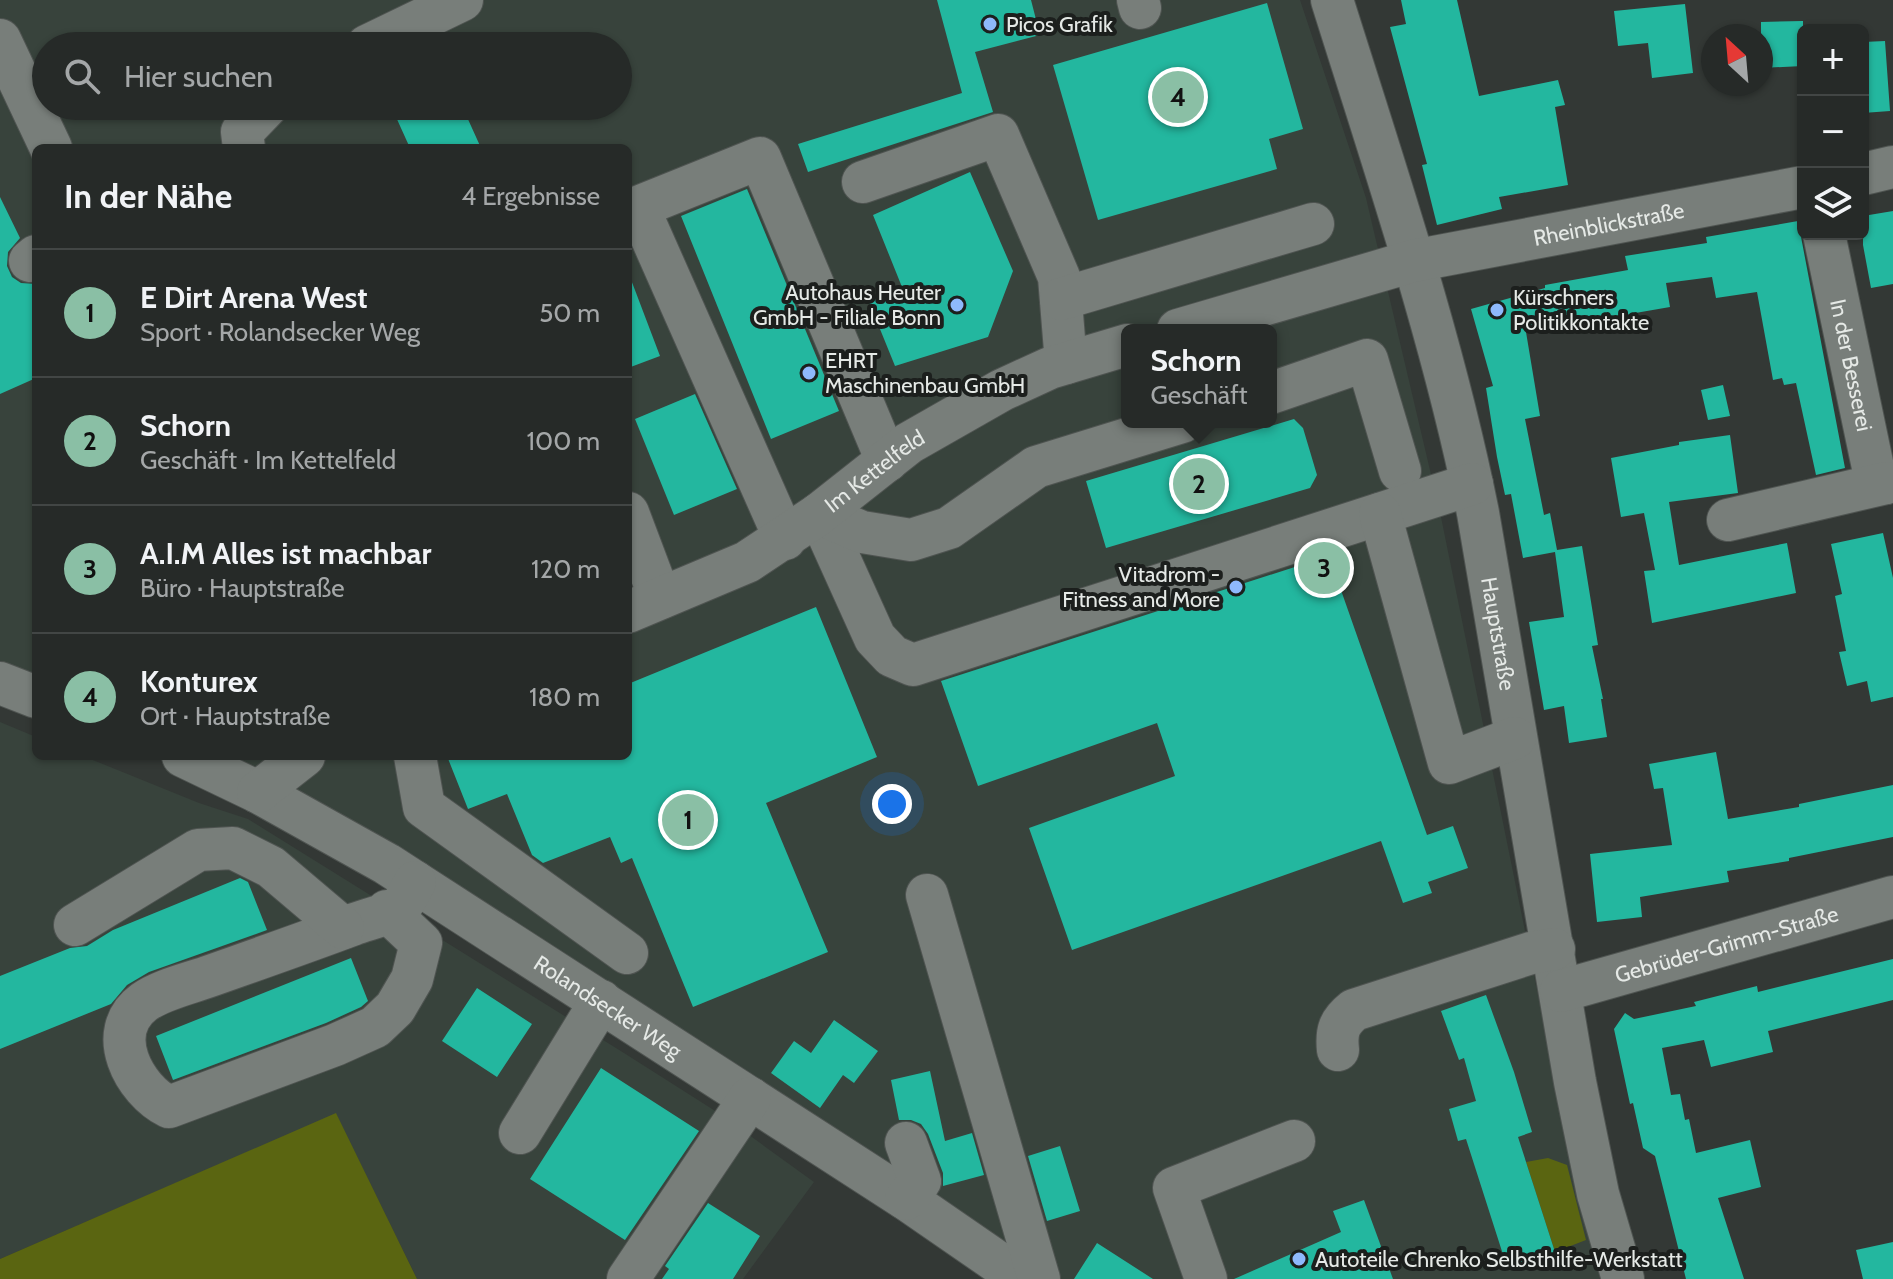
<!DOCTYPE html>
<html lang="de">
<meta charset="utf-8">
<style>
body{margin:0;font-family:Cabin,sans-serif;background:#2e3230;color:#f1f3f6}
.controls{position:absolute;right:24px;top:24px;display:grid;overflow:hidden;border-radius:12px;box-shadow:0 2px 6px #0004}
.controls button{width:72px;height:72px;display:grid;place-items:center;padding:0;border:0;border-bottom:2px solid #424645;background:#262a28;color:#f1f3f6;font:40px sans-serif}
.compass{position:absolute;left:1701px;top:24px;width:72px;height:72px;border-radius:50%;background:#262a28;box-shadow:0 2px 6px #0004;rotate:334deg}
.you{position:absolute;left:892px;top:804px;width:28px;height:28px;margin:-20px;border:6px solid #fff;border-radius:50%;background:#1a73e8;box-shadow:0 0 0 12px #1a73e833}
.badge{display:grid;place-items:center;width:52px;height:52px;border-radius:50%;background:#8abfa5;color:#111;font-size:26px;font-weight:700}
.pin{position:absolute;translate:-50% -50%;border:4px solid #fff;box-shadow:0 2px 8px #0006}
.popup{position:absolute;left:1121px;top:324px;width:156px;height:104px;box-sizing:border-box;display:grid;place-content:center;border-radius:12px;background:#262a28;filter:drop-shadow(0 2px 6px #0005);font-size:26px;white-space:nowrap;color:#a4a7a8}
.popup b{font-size:30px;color:#f1f3f6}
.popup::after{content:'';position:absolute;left:50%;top:100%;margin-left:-16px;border:16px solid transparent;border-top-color:#262a28}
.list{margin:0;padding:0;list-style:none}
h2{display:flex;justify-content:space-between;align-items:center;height:104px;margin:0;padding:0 32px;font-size:34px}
h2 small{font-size:26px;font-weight:400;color:#a4a7a8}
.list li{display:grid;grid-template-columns:52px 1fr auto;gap:24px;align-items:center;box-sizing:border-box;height:128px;padding:0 32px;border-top:2px solid #424645}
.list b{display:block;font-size:30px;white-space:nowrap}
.list p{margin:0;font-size:26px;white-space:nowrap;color:#a4a7a8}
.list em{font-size:26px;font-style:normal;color:#a4a7a8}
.icon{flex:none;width:44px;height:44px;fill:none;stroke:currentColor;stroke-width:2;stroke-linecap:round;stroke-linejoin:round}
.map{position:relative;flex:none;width:1893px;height:1279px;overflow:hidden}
.search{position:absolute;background:#262a28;box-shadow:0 2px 6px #0004;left:32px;top:32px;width:600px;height:88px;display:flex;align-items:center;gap:20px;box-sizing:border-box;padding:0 28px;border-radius:44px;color:#a4a7a8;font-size:30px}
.panel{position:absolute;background:#262a28;box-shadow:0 2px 6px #0004;left:32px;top:144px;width:600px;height:616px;border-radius:12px}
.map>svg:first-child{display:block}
.built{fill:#38433c;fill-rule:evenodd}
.green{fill:#5a6511}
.building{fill:#23b79f}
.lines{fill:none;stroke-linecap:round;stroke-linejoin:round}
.minor-casing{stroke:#4f5451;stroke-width:44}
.minor{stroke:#787e7a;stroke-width:42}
.poi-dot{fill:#8eb9fc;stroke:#1c1f1d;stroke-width:3}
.labels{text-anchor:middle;stroke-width:8;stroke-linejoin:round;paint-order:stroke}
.poi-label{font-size:22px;fill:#e5e9e6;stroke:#1c1f1d;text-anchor:start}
.street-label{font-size:22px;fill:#e5e9e6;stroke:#1c1f1d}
</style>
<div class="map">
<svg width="1893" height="1279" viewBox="0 0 1893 1279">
<rect width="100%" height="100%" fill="#333835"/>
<path class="built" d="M 0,0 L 1300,0 L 1366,198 L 1441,517 L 1570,1153 L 1600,1279 L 1055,1279 L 799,1106 L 414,856 L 220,756 L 628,756 L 628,148 L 36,148 L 36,680 L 0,666 ZM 46,46 L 618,46 L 618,106 L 46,106 ZM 1127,330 L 1271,330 L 1271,422 L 1127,422 Z
M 0,722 L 36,737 L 36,756 L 83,756 L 199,803 L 248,819 L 624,1053 L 720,1114 L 814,1182 L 743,1279 L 417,1279 L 336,1114 L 0,1259 Z"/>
<path class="green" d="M 336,1113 L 417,1279 L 0,1279 L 0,1259 Z
M 1548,1158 L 1567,1165 L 1586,1240 L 1555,1252 L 1526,1162 Z"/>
<path class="building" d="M 937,0 L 1031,0 L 1040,35 L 975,52 L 993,112 L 808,172 L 798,144 L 962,93 Z
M 1401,0 L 1457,0 L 1479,96 L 1558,80 L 1565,105 L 1555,107 L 1568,185 L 1499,197 L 1502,209 L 1437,225 L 1422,165 L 1427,164 L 1390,27 L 1406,24 Z
M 1267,3 L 1303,129 L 1269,139 L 1277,169 L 1098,220 L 1053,65 Z
M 1685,4 L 1693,73 L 1652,78 L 1648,43 L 1618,46 L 1614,11 Z
M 1803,21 L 1803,66 L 1761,68 L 1761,22 Z
M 1885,41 L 1890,111 L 1863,113 L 1863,42 Z
M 391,106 L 462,106 L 481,148 L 410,148 Z
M 970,172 L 1013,271 L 988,337 L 895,366 L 869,302 L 902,287 L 873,215 Z
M 747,189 L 839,411 L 771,439 L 681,216 Z
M 0,197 L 20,238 L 8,252 L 7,266 L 12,277 L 21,283 L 36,284 L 36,378 L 0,394 Z
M 1893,211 L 1893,284 L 1871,288 L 1863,245 L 1863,216 Z
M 1798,221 L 1845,468 L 1816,475 L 1796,383 L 1784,385 L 1782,378 L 1773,380 L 1757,292 L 1716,298 L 1712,277 L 1666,283 L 1670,307 L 1526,332 L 1540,416 L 1525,419 L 1544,515 L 1550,513 L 1557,550 L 1582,546 L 1598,645 L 1592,646 L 1603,699 L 1601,699 L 1607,737 L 1569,743 L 1564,706 L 1544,710 L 1529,622 L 1564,617 L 1555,552 L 1523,558 L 1511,494 L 1505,495 L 1497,457 L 1486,388 L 1493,386 L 1471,309 L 1545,288 L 1545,285 L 1628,270 L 1625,256 L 1707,243 L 1706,237 Z
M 630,277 L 660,356 L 628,368 L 628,278 Z
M 1723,385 L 1730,416 L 1708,420 L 1701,390 Z
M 695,394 L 737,489 L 674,515 L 635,419 Z
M 1294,419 L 1303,428 L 1317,475 L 1310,488 L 1106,548 L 1086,481 Z
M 1730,435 L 1738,493 L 1669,502 L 1679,565 L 1787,543 L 1796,593 L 1652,623 L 1644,571 L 1655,570 L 1644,513 L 1621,517 L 1611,458 L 1679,445 L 1679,442 Z
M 1883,533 L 1893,578 L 1893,697 L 1871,702 L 1867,681 L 1847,686 L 1839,652 L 1846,651 L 1835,596 L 1842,594 L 1831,544 Z
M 1329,556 L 1427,835 L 1453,826 L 1468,868 L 1428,882 L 1432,893 L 1403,903 L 1381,841 L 1072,950 L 1029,828 L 1175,776 L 1157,723 L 978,786 L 941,681 Z
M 816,607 L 877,757 L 766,803 L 828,952 L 693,1007 L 632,858 L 621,863 L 610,837 L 543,863 L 532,855 L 507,794 L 468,809 L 447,756 L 628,756 L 628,684 Z
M 1716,752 L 1728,819 L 1799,807 L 1799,804 L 1893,785 L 1893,837 L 1789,858 L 1789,861 L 1727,871 L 1729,882 L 1640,897 L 1642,917 L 1597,922 L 1590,854 L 1672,845 L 1663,788 L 1654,789 L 1649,764 Z
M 240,878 L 248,882 L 267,930 L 149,972 L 127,985 L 111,1004 L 0,1049 L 0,976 L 70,948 L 87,946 L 113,930 Z
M 351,958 L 368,1001 L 361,1007 L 326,1023 L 173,1080 L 156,1036 Z
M 1893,959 L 1893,1000 L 1768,1031 L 1773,1052 L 1711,1067 L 1704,1040 L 1662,1048 L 1671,1095 L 1680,1094 L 1685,1120 L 1689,1119 L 1696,1153 L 1750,1140 L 1761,1187 L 1718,1198 L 1744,1279 L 1686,1279 L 1655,1156 L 1643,1148 L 1633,1103 L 1630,1104 L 1614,1029 L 1625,1013 L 1634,1019 L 1696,1006 L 1694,1002 L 1757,986 L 1758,992 Z
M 477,988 L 532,1024 L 497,1077 L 442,1041 Z
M 1486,995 L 1514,1072 L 1532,1132 L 1518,1137 L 1555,1252 L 1507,1267 L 1466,1139 L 1458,1141 L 1449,1109 L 1476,1101 L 1464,1058 L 1459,1060 L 1441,1011 Z
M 834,1020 L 878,1051 L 854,1083 L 843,1075 L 820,1108 L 771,1073 L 794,1041 L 811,1053 Z
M 601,1068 L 699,1131 L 625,1240 L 530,1179 Z
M 930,1071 L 945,1141 L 972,1133 L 984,1175 L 943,1186 L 943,1173 L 928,1134 L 921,1124 L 911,1120 L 899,1120 L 891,1080 Z
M 1060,1146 L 1080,1211 L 1047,1221 L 1028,1156 Z
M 1364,1200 L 1393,1279 L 1234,1279 L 1341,1232 L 1333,1211 Z
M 708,1203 L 760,1236 L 733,1279 L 662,1279 L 669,1269 L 665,1266 Z
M 1893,1242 L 1893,1279 L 1863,1279 L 1856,1250 Z
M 1097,1243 L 1153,1279 L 1074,1279 Z"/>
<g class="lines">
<defs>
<g id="minor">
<path d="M 1138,0 L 1140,8"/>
<path id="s1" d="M 1332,0 C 1385,169 1443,339 1478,513 L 1575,1082 L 1598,1194 L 1623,1279"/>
<path d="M 0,40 L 51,148"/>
<path d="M 367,46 L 462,0"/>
<path d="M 244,148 L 242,132 L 267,106"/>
<path d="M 1863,174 L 1893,167"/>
<path d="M 863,182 L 998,135 L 1059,277 L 1066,363"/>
<path id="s2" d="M 1824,234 L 1875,477 L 1886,483 L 1893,481"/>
<path d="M 30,261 L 36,256"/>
<path d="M 1061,299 L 1313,224"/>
<path id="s3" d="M 1178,330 L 1413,261 L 1803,187"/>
<path d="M 1271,393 L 1367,360 L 1400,471"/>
<path d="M 628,513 L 660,598"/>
<path d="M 819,514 L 875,638 L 892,656 L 913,665 L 1472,484"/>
<path d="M 819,514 L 862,532 L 911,540 L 949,528 L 1036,467 L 1182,422"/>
<path d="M 1380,514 L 1449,763 L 1515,738"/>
<path d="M 1728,520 L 1886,483"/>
<path d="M 785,539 L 638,207 L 760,158 L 887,461"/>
<path id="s4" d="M 628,612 L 747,562 L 819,514 L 909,443 L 1002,390 L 1050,368 L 1127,345"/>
<path d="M 0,683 L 36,697"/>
<path id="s5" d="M 183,756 L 258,792 L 387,864 L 906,1199 L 1022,1279"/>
<path d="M 415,756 L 424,807 L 627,953"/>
<path d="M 258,792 L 304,756"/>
<path d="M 927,895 L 1039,1279"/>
<path d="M 387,911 L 421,943 L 412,979 L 395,1008 L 375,1027 L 335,1045 L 169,1107 C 134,1090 103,1032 144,1002 C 161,990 187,984 207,977 C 255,960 304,943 352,925 C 364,920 388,915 398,908 C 405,903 410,890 415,882"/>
<path d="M 75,925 L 198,850 L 233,848 L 271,867 L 343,928"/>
<path id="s6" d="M 1561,991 L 1893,897"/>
<path d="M 1338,1050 C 1336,1031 1339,1022 1354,1010 L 1531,953 L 1554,949"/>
<path d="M 520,1133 L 601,1001"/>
<path d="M 906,1199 L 920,1181 L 906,1143"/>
<path d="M 628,1279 L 750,1098"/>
<path d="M 1206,1279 L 1174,1188 L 1294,1141"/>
</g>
</defs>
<use href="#minor" class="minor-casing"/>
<use href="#minor" class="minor"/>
</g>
<g class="poi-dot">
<circle cx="990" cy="24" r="8"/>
<circle cx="957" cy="305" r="8"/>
<circle cx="1497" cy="310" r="8"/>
<circle cx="809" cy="373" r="8"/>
<circle cx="1236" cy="587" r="8"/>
<circle cx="1299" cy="1259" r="8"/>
</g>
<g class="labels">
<g class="poi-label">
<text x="1006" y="32">Picos Grafik</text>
<text x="941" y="300" text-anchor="end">Autohaus Heuter<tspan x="941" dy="25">GmbH - Filiale Bonn</tspan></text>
<text x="1513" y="305">Kürschners<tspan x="1513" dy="25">Politikkontakte</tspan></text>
<text x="825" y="368">EHRT<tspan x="825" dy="25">Maschinenbau GmbH</tspan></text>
<text x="1220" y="582" text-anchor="end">Vitadrom -<tspan x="1220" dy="25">Fitness and More</tspan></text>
<text x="1315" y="1267">Autoteile Chrenko Selbsthilfe-Werkstatt</text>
</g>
<g class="street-label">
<text dy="8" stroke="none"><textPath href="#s3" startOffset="444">Rheinblickstraße</textPath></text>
<text dy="8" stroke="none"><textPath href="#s2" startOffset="134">In der Besserei</textPath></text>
<text dy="8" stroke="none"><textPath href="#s4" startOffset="286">Im Kettelfeld</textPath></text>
<text dy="8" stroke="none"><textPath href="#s1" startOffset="656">Hauptstraße</textPath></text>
<text dy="8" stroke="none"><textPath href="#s6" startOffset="172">Gebrüder-Grimm-Straße</textPath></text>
<text dy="8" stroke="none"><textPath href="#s5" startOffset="494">Rolandsecker Weg</textPath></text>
</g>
</g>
</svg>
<div class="controls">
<button>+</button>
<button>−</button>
<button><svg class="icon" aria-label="layers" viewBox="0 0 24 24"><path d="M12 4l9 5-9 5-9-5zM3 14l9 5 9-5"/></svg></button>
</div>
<svg class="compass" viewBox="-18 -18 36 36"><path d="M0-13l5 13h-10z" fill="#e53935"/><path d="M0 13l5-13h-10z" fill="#a4a7a8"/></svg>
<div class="you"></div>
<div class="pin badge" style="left:688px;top:820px">1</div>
<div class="pin badge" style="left:1199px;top:484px">2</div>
<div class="popup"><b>Schorn</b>Geschäft</div>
<div class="pin badge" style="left:1324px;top:568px">3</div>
<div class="pin badge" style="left:1178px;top:97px">4</div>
<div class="search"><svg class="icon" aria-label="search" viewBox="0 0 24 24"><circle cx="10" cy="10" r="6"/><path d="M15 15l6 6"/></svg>Hier suchen</div>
<section class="panel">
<h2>In der Nähe<small>4 Ergebnisse</small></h2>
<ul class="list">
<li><span class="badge">1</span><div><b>E Dirt Arena West</b><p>Sport · Rolandsecker Weg</p></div><em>50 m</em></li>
<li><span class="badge">2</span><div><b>Schorn</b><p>Geschäft · Im Kettelfeld</p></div><em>100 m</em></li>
<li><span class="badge">3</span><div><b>A.I.M Alles ist machbar</b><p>Büro · Hauptstraße</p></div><em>120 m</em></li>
<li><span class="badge">4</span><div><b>Konturex</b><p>Ort · Hauptstraße</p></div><em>180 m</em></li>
</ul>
</section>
</div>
